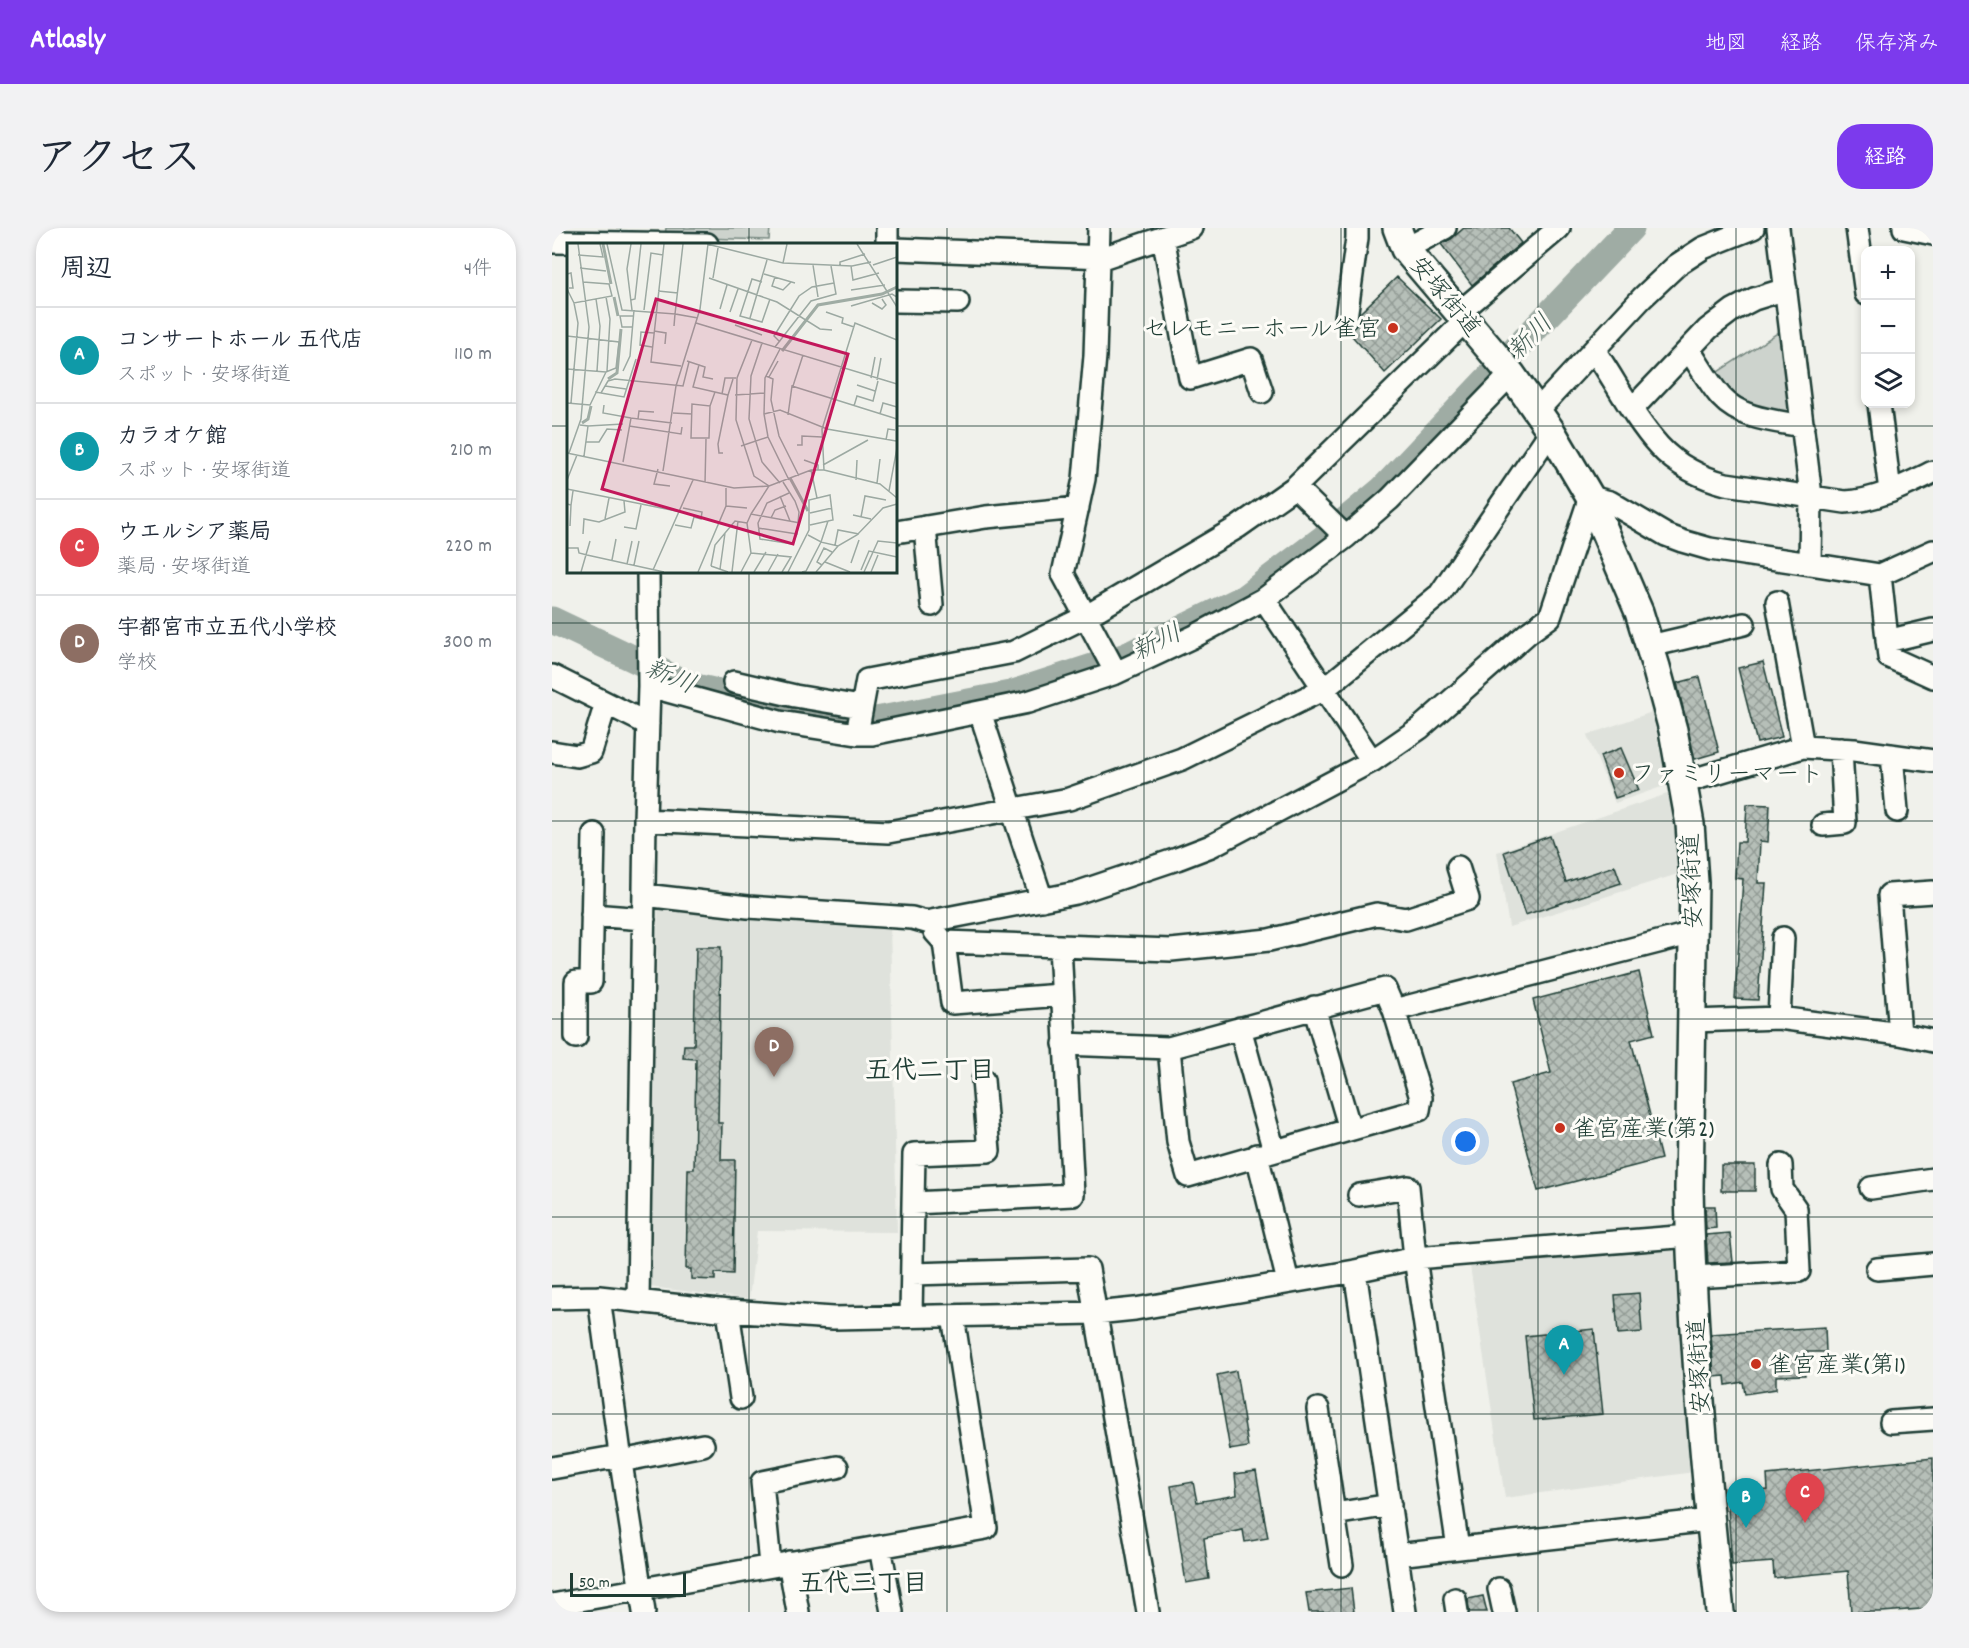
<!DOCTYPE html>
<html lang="ja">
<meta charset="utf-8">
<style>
body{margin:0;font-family:Dekko,"Klee One",sans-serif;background:#f2f2f3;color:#1f2937}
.controls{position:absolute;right:18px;top:18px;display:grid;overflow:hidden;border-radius:12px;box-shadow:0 3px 9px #0003}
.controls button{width:54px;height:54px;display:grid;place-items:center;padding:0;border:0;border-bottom:2px solid #e0e1e3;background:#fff;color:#1f2937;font:30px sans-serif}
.scale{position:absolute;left:18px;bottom:15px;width:116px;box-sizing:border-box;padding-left:6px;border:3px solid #1f3d34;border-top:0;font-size:16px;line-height:21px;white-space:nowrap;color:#1f3d34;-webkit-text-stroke:4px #fdfcf7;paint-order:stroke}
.you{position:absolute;left:914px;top:914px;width:21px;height:21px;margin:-15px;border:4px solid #fff;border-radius:50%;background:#1a73e8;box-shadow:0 0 0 9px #1a73e833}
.badge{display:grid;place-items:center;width:39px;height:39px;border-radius:50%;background:#7c3aed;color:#fff;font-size:20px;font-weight:700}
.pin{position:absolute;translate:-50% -50px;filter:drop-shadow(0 2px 3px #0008)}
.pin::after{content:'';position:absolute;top:32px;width:21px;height:18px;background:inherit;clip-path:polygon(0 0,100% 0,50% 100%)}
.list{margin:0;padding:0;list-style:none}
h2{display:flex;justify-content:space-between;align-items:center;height:78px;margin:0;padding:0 24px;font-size:26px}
h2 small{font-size:20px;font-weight:400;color:#747a83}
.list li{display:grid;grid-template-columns:39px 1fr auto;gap:18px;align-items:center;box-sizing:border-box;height:96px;padding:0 24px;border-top:2px solid #e0e1e3}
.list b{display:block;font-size:22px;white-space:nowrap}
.list p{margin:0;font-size:20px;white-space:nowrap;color:#747a83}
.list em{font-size:20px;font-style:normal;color:#747a83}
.icon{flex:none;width:33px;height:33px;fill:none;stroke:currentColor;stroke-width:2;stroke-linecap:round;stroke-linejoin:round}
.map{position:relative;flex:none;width:1381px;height:1384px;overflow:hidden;border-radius:24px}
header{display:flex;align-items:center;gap:36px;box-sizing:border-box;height:84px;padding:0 30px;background:#7c3aed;color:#fff}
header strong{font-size:28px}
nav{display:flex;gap:33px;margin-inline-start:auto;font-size:21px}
.intro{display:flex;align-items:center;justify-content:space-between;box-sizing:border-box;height:144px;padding:0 36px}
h1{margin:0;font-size:42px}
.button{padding:15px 27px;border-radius:24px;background:#7c3aed;color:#fff;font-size:21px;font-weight:700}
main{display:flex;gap:36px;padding:0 36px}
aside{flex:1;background:#fff;border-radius:24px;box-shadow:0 3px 9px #0003}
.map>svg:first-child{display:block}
.built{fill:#dfe2dc}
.green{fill:#cdd3cd;stroke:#768880;stroke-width:1.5}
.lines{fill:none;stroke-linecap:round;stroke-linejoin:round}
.river{stroke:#9faca4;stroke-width:27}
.building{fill:url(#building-cross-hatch);stroke:#1f3d34;stroke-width:1.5}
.minor-casing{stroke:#1f3d34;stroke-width:26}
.major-casing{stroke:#1f3d34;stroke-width:32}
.minor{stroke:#fdfcf7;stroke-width:21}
.major{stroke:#fdfcf7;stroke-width:27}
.grid{fill:none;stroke:#1f3d34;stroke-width:1.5;stroke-opacity:0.55}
.poi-dot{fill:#c8321e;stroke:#fdfcf7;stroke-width:2}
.labels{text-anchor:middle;stroke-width:6;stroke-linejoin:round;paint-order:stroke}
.street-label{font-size:24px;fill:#1f3d34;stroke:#fdfcf7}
.poi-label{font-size:24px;fill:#1f3d34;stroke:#fdfcf7;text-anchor:start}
.water-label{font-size:26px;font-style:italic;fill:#455e56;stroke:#fdfcf7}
.neighbourhood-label{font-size:26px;font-weight:bold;fill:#1f3d34;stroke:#fdfcf7}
.inset-river{fill:none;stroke:#9faca4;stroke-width:3}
.inset-road{fill:none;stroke:#9ca9a2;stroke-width:1.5}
.view{fill:#c2185b;fill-opacity:0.15;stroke:#c2185b;stroke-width:3}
.inset-edge{fill:none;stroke:#1f3d34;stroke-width:3}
</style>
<header>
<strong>Atlasly</strong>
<nav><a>地図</a><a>経路</a><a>保存済み</a></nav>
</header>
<div class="intro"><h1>アクセス</h1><a class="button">経路</a></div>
<main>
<aside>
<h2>周辺<small>4件</small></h2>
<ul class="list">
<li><span class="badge" style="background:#0f9aa8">A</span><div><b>コンサートホール 五代店</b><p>スポット · 安塚街道</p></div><em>110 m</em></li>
<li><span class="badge" style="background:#0f9aa8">B</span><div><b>カラオケ館</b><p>スポット · 安塚街道</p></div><em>210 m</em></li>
<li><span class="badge" style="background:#e0444e">C</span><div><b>ウエルシア薬局</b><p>薬局 · 安塚街道</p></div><em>220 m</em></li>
<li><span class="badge" style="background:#8d6e63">D</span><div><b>宇都宮市立五代小学校</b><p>学校</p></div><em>300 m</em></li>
</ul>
</aside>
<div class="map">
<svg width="1381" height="1384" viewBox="0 0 1381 1384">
<defs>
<pattern id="building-cross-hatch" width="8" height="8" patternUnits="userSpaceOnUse" patternTransform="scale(1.5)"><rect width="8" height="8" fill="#b6bfb8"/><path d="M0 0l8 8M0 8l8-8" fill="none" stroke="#939c96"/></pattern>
</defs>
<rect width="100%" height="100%" fill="#f0f1eb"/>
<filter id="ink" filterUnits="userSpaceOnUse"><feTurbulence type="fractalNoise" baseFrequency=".0167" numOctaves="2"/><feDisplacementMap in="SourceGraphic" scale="12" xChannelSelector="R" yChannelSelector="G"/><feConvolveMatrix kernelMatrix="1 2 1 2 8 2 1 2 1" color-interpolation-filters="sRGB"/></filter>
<g filter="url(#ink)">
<path class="built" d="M 1100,484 L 1115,557 L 1063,575 L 1035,507 Z
M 1118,565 L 1129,645 L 957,699 L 945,624 Z
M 106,676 L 338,696 L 345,1004 L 205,1003 L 197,1071 L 98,1059 Z
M 1123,1018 L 1142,1244 L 953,1270 L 918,1038 Z"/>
<path class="green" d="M 114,0 L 218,0 L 217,12 L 116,9 L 113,7 Z
M 1230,102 L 1242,182 L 1231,188 L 1188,173 L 1161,147 Z"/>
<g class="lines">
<path class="river" d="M 0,392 L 139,458 L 267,487 L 319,493 L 458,466 L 574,428 L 692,370 L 777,306 L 830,262 L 1079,0"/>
</g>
<path class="building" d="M 912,0 L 957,0 L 969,15 L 920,57 L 889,16 L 899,11 Z
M 845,49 L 889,91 L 833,145 L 800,108 L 800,101 L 804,97 L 808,85 Z
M 1211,434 L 1230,509 L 1205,515 L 1186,440 Z
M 1148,449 L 1167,524 L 1143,531 L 1125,455 Z
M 1069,520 L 1087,562 L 1063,570 L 1048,528 Z
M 1195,576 L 1218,577 L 1216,614 L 1208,613 L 1206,655 L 1214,655 L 1206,772 L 1183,771 L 1191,651 L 1183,650 L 1185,614 L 1193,614 Z
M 998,608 L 1014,654 L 1063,638 L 1069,655 L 973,687 L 952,624 Z
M 144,719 L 169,719 L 166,895 L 170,895 L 169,932 L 183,932 L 181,1046 L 163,1045 L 163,1052 L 139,1051 L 139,1041 L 134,1041 L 136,941 L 142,941 L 144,831 L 131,830 L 132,817 L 142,817 Z
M 1087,744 L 1102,806 L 1079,812 L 1109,931 L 986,963 L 958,856 L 999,845 L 981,772 Z
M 1169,937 L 1203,937 L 1203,963 L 1169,963 Z
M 1153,978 L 1163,978 L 1164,1000 L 1154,1001 Z
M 1178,1005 L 1181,1034 L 1156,1035 L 1154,1007 Z
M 1087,1065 L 1090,1104 L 1066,1106 L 1063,1067 Z
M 1273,1099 L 1274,1124 L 1251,1124 L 1253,1147 L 1224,1148 L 1224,1161 L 1193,1166 L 1191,1154 L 1174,1157 L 1173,1148 L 1162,1149 L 1159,1106 Z
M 1042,1101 L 1051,1186 L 982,1192 L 973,1108 Z
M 684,1143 L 696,1219 L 678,1222 L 665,1147 Z
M 1381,1230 L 1381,1380 L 1330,1384 L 1299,1384 L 1296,1343 L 1222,1350 L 1221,1334 L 1180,1337 L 1175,1266 L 1216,1262 L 1215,1247 Z
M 704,1243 L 716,1310 L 693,1314 L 691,1302 L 652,1310 L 657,1351 L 634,1355 L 619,1258 L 641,1254 L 645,1274 L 685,1267 L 683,1246 Z
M 799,1360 L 802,1384 L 757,1384 L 754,1365 Z
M 931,1368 L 935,1384 L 917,1384 L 916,1371 Z"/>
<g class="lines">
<defs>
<path id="minor" d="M 547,0 L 543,128 L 532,251 L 511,346 L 564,445
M 1226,0 L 1259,268 L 1258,336 L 1328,347 L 1381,323
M 1305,0 L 1314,66
M 1352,0 L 1381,6
M 611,9 L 638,150 L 699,131 L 710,164
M 0,14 L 155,16
M 335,16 L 335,0
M 344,21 L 553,29 L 639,0
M 853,21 L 893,0
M 344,73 L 406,74
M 908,84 L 1007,0
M 794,90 L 805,10 L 805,0
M 1042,122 C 1062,151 1083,192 1107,218 C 1124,237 1150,250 1174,256 L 1293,274 C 1323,273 1354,257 1381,244
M 1137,122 C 1147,137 1157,155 1169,169 C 1189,191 1223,193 1251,198
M 1327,176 L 1338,263
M 1081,180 L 1156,101 L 1181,82 L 1202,71 L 1234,61
M 985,183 L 1090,70 L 1125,37 L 1151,20 L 1201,0
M 743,259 L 794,309
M 373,299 L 380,377
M 344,304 L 434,289 L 526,280
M 1328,347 L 1337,429 L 1381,449
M 712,371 L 820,533
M 1225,374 L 1251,519
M 1335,413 L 1381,402
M 1098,418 L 1192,396
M 0,448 L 96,496
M 182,454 L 243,468 L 309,479
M 97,458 L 228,494 L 305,506 L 320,506 L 476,474 L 564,445 L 643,408 L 712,371 L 794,309 L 838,271 L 959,146
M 428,484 L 490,672
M 305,506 L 315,452 L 462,424 L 533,389 L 686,299 L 743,259 L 915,91
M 0,524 L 25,528 L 39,524 L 54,475
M 1340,527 L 1345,583
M 1130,555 L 1251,519 L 1302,522 L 1381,533
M 93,592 L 336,604 L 517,571 L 630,531 L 772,461 L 888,366 L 999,203
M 1271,597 L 1293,595 L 1289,521
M 92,667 L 196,679 L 360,690 L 374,694 L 524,665 L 625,631 L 659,618 L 820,533 L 868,500 L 976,405 L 998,389 L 1038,269 L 1058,274 L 1114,307 L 1130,313 L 1158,321 L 1258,336
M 40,687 L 92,691
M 383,704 L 392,714 L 400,775 L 510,767
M 508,718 L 619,722 L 717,712 L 825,686 L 854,691 L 916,671 L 906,639
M 762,779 L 798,901
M 842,782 L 1141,705
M 1227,790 L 1231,710
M 1141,793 L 1227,790 L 1348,806 L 1381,813
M 688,800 L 722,923
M 1348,806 L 1337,667 L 1381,664
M 24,809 L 24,754 L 39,754 L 42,606
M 512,816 L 617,820 L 626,914 L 636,948 L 867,882 L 869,870 L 842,782 L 833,761 L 617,820
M 705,927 L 736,1054
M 1319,960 L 1381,951
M 807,967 L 856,959 L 863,1030 L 906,1320
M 361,975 L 362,926 L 437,923 L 431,852
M 1325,1041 L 1381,1036
M 803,1043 L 845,1327 L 1158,1292
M 360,1046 L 536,1041 L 596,1384
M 1141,1049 L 1247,1043 L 1244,981 L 1230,961 L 1229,937
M 47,1069 L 69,1233 L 151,1217
M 0,1070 L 47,1069 L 176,1083 L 281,1090 L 544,1085 L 583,1081 L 803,1043 L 863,1030 L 1138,1008
M 86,1073 L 93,592 L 97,458 L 96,344
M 176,1083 L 189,1170
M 359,1088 L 361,975 L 521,967 L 508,718 L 392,714
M 766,1181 L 782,1286 L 838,1277
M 1339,1194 L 1381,1191
M 0,1240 L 68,1228 L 92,1384
M 782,1286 L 790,1337
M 328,1319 L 340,1384
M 845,1327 L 853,1384
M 237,1334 L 246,1384
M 218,1337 L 210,1254 L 285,1239
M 947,1361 L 952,1384
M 903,1371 L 905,1384
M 0,1377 L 434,1300 L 401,1088"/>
<path id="major" d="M 845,0 L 853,21 L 959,146 L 999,203 L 1038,269 L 1087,384 L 1104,439 L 1121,502 L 1138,596 L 1142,654 L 1137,960 C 1140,1102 1153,1243 1168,1384"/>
</defs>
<use href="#minor" class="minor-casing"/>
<use href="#major" class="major-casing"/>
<use href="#minor" class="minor"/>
<use href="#major" class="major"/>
</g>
</g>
<path class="grid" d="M 197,0 L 197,16M 395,0 L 395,1384M 592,0 L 592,1384M 789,0 L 789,1384M 986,0 L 986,1384M 1184,0 L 1184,1384M 0,198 L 16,198M 344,198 L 1381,198M 197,344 L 197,1384M 0,395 L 1381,395M 0,593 L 1381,593M 0,791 L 1381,791M 0,989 L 1381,989M 0,1186 L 1381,1186"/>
<g class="poi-dot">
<circle cx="841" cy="100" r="6"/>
<circle cx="1067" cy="545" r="6"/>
<circle cx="1008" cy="900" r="6"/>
<circle cx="1204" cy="1136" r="6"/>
</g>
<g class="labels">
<g class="street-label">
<text transform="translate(894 68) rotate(50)" y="8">安塚街道</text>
<text transform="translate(1139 653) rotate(-92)" y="8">安塚街道</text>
<text transform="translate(1146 1138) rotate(-93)" y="8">安塚街道</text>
</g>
<g class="poi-label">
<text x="829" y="108" text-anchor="end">セレモニーホール雀宮</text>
<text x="1079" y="553">ファミリーマート</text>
<text x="1020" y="908">雀宮産業(第2)</text>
<text x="1216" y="1144">雀宮産業(第1)</text>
</g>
<g class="water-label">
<text transform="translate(977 108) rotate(-46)" y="9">新川</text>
<text transform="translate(604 413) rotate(-26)" y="9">新川</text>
<text transform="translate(119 447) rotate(23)" y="9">新川</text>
</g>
<g class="neighbourhood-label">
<text x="378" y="850">五代二丁目</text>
<text x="311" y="1363">五代三丁目</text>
</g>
</g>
<g transform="translate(15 15)">
<rect width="330" height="330" fill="#f0f1eb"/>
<path class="inset-river" d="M 36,1 L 44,41M 47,54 L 51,73M 215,108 L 251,62 L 315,51 L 330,44M 41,136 L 50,130 L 54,86M 15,180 L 21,176 L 24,163M 223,235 L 241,268"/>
<path class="inset-road" d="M 40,1 L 55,67 L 108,71 L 116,1M 64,1 L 60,26 L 65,67M 97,1 L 84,119 L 114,123M 140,1 L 216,20 L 285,23 L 304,19M 290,1 L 330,64M 11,12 L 36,14 L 33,1M 216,20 L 220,1M 246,22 L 251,54M 306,22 L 330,14M 273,23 L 273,19 L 298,11M 284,23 L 286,37 L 312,30M 13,25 L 39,28M 0,31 L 4,30 L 6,45 L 2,45M 197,31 L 228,40M 208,34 L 205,43 L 216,47 L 224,39M 142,35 L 210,59 L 253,86 L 265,87M 146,35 L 151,5M 195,39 L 185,36 L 173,73 L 195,79 L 203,56M 0,46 L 7,60 L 45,53 L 42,41 L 16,39M 284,47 L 318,42M 91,48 L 111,50M 39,54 L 43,76 L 40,128M 29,56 L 33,83 L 30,128M 64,57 L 68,56 L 74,1M 305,60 L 315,66 L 319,62 L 315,56M 284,63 L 325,51 L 330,54M 153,66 L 160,42M 77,67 L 84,10 L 96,12M 163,69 L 171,46M 259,69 L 276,75 L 275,80 L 287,84M 183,75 L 200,17M 129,80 L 330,141M 168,82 L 195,92M 107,83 L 108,71 L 131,75M 65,84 L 55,84 L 53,73 L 66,73M 87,88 L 99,90 L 98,101M 0,93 L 52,99 L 49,125 L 39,129 L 0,126M 213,99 L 207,93 L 232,53 L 245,44 L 267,40M 195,100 L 184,133 L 182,176 L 195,219 L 213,240M 85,104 L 73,102 L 74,89 L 87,90M 208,104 L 244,58 L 269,51 L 264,23M 213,106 L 198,135 L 197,171 L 201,194 L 222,237M 120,118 L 132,122 L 126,144 L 161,152 L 166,136M 132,122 L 138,124 L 136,134 L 146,136M 56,128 L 63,113 L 67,67M 199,133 L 206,136 L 204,157 L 212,193 L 232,233M 202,134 L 211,118M 304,135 L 308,114M 310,137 L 314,115M 290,142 L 308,148M 38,143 L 59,146M 226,143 L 236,112M 28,149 L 34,150 L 41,138 L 48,136 L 116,143 L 122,119M 34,150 L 57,154 L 69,116M 155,151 L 158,135 L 169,135M 168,152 L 197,150M 0,160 L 23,162 L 39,129M 4,160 L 11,80 L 7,60M 37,162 L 36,170 L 64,175M 143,163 L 142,195 L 124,195 L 125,161 L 143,163 L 148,149M 287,163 L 290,153 L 306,158 L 311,138M 106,170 L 125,171M 197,171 L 213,167 L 260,186 L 329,198M 313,171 L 316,160 L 330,164M 221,172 L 225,143 L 330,176M 71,176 L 72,168 L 87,169M 13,182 L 21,183 L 17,213M 21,183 L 56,181M 62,183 L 114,191 L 115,184M 319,197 L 321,186 L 328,187M 19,199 L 32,199 L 40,186 L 55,187M 230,202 L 235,202 L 235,193 L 255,194M 174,203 L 201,194M 0,210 L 167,245 L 202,243 L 244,227 L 257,227 L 313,241 L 330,255M 2,210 L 14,176 L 22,84 L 11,1M 156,210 L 152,210 L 151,201 L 161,152M 237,217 L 251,222 L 251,227M 56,219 L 64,175 L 105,180M 256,222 L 301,197M 91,226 L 87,241 L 103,243M 244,227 L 250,255M 257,227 L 255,186 L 288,80 L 330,97M 96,228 L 109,143 L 133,66 L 141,1M 0,237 L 10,212M 289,237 L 290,217M 216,239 L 228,258 L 232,269 L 230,291 L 225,301 L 193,296 L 191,280 L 200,260 L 222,250M 138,240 L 139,196M 310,240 L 313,216M 0,246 L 114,269M 322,248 L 330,205 L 330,174M 213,253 L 223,278M 0,261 L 4,262 L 6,248M 159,263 L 180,265M 243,270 L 265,265M 184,271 L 202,243 L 187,233 L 169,177 L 170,135 L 185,97M 286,272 L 304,276M 294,274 L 298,253 L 319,257M 204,275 L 208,267 L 219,263M 38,276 L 42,255M 108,282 L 124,285 L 127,274 L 134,276 L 135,269 L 116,265M 3,283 L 4,262M 57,284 L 69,286 L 74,262M 191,285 L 230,291M 16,291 L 17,276 L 32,279 L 58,269 L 57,258M 241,292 L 254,299 L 261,278 L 243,282M 268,302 L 271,287 L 292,291M 0,305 L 11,305 L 12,310 L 20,312 L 97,329M 45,317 L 49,296M 258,319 L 283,329M 284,320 L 292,297M 60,321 L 65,298M 67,322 L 72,298M 255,322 L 250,319 L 257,305 L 265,309M 144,323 L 148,302 L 168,278 L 180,280M 144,323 L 161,329M 153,326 L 158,290M 86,327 L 126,237M 294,327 L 302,308 L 330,314M 14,329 L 23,298M 131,329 L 159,263 L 159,245M 165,329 L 171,278M 174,329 L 184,310M 187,329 L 199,309M 201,329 L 211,311M 215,329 L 224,314 L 184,310 L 180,280 L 184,271 L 233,280M 221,329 L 242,287 L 242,257 L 263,252 L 266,277 L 261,278M 235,329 L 239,328 L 254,299 L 271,303 L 290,292 L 316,265 L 330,261M 249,329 L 271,303M 297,329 L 311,298 L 330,300M 304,329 L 311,312"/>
<path class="view" d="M 89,56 L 281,111 L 226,301 L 35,246 Z"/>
<rect width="330" height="330" class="inset-edge"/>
</g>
</svg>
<div class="controls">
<button>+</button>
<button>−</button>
<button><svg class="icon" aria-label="layers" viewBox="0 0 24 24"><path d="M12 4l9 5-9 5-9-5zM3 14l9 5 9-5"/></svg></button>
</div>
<div class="scale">50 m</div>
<div class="you"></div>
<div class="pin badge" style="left:1012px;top:1147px;background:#0f9aa8">A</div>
<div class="pin badge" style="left:1194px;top:1300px;background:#0f9aa8">B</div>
<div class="pin badge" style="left:1253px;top:1295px;background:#e0444e">C</div>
<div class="pin badge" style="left:222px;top:849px;background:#8d6e63">D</div>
</div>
</main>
